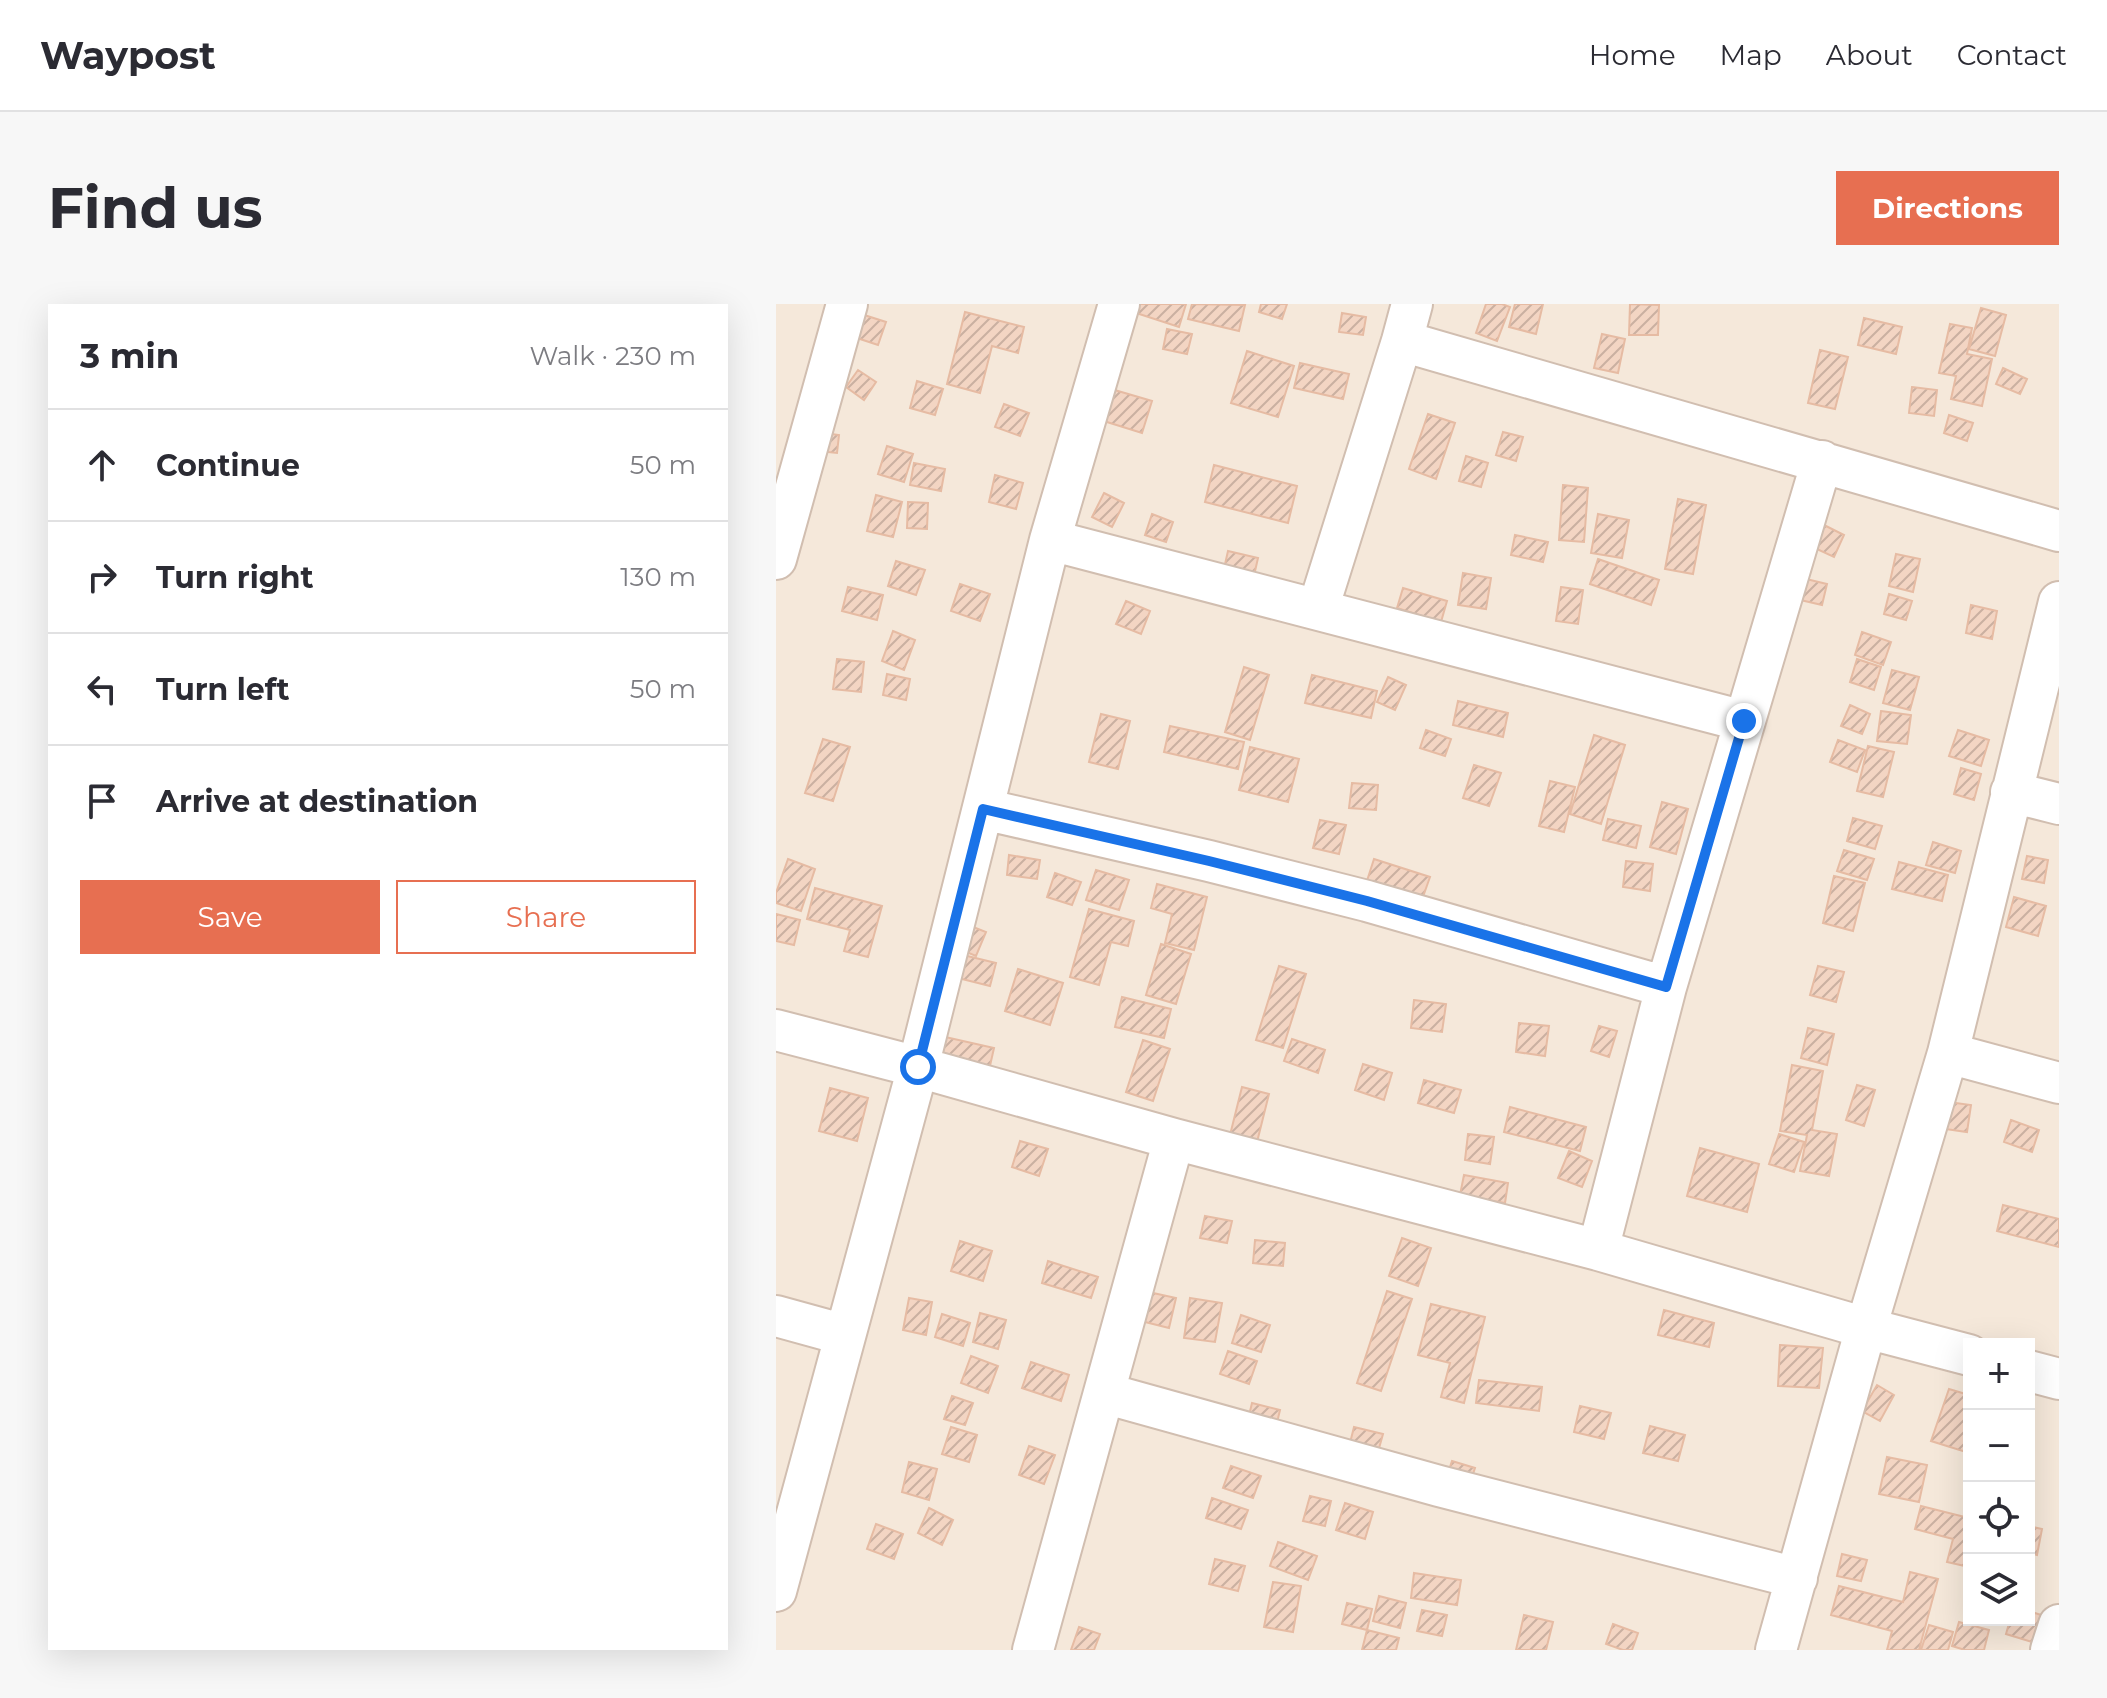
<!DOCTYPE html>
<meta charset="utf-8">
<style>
body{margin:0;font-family:Montserrat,sans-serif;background:#f7f7f7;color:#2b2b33}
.controls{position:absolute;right:24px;bottom:24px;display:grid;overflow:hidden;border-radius:0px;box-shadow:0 8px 32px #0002}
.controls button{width:72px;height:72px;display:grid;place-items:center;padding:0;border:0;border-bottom:2px solid #e1e1e2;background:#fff;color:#2b2b33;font:40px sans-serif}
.stop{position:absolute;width:24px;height:24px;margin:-18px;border:6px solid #1a73e8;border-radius:50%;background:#fff}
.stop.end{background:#1a73e8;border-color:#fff;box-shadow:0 2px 8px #0008}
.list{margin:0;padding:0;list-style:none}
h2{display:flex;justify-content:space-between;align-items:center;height:104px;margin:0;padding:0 32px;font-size:34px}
h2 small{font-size:26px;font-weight:400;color:#7c7c81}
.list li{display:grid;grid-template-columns:52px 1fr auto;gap:24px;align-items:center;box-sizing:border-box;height:112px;padding:0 32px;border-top:2px solid #e1e1e2}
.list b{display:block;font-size:30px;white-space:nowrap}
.list em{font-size:26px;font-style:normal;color:#7c7c81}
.actions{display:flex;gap:16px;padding:24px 32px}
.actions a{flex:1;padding:18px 0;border:2px solid #e76f51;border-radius:0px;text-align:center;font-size:28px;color:#e76f51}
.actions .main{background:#e76f51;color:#fff}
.icon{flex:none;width:44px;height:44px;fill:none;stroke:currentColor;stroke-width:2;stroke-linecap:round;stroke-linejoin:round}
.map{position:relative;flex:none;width:1283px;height:1346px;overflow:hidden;border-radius:0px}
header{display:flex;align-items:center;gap:48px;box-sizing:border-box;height:112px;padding:0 40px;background:#fff;border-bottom:2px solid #e1e1e2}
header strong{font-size:38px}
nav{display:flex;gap:44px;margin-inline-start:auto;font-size:28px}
.intro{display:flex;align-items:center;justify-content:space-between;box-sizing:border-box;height:192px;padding:0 48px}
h1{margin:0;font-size:56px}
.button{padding:20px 36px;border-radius:0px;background:#e76f51;color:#fff;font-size:28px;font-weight:700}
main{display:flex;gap:48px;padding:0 48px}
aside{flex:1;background:#fff;border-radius:0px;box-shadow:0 8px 32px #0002}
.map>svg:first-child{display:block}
.residential{fill:#f5e8da;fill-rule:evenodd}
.building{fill:url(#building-hatch);stroke:#e6bba3;stroke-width:2}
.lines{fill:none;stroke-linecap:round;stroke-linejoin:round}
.minor-casing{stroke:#d1beb0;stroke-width:44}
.minor{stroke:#fff;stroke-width:40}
.route{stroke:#1a73e8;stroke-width:10}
</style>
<header>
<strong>Waypost</strong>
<nav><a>Home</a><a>Map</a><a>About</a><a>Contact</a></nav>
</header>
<div class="intro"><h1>Find us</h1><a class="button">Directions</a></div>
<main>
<aside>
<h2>3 min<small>Walk · 230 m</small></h2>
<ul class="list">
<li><svg class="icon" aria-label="ahead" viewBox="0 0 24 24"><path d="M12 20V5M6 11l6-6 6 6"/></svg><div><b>Continue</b></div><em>50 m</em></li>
<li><svg class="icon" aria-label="right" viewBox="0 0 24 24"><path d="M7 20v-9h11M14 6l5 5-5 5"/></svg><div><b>Turn right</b></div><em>130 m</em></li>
<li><svg class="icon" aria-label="left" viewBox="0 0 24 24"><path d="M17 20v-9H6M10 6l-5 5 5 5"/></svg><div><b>Turn left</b></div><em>50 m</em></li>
<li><svg class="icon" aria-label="arrive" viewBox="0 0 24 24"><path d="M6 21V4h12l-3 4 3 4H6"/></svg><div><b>Arrive at destination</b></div></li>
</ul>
<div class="actions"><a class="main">Save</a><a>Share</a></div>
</aside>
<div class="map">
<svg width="1283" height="1346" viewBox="0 0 1283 1346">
<defs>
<pattern id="building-hatch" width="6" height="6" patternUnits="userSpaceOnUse" patternTransform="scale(2)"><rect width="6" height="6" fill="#f3d5c3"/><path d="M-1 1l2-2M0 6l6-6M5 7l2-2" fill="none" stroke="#cab0a1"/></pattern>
</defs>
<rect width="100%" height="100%" fill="#fdf6ec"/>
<path class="residential" d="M 0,0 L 1283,0 L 1283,1346 L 0,1346 ZM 1193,1040 L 1253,1040 L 1253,1316 L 1193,1316 Z"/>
<path class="building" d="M 349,0 L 410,0 L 403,23 L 348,5 Z
M 416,0 L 469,1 L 463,27 L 412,15 Z
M 485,0 L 511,0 L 506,15 L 483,8 Z
M 710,0 L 726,0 L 734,3 L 721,37 L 700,29 Z
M 739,0 L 767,0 L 760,30 L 733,23 Z
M 854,0 L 883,1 L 882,31 L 853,31 Z
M 1205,4 L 1230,11 L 1219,52 L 1193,45 Z
M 189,8 L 248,23 L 242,49 L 216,42 L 204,89 L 171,80 Z
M 566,9 L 590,13 L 587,31 L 563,28 Z
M 85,10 L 110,18 L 102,41 L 78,33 Z
M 1088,14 L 1126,23 L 1120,50 L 1082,41 Z
M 1174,20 L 1196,24 L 1191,50 L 1216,55 L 1206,102 L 1175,95 L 1180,72 L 1163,69 Z
M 391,25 L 416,30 L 411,50 L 387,45 Z
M 826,30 L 849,35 L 842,69 L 818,64 Z
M 1044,46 L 1072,53 L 1059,105 L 1032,99 Z
M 471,47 L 518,62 L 502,113 L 455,99 Z
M 524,59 L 573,70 L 567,95 L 518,84 Z
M 1227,64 L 1251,75 L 1244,90 L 1220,80 Z
M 82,66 L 100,78 L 88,96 L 70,83 Z
M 141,77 L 167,85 L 159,111 L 134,104 Z
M 325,82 L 376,97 L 366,129 L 315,113 Z
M 1136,83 L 1161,86 L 1158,112 L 1133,109 Z
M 228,100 L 253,109 L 244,132 L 219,123 Z
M 652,110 L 679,119 L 660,175 L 633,165 Z
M 1173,111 L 1197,119 L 1191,137 L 1168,129 Z
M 35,127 L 63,131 L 61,149 L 33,146 Z
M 727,128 L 747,133 L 740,157 L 720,151 Z
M 111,142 L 137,150 L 128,178 L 102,170 Z
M 690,152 L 712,159 L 705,183 L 683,177 Z
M 138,159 L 169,165 L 165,187 L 134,181 Z
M 438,161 L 521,182 L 512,219 L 429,198 Z
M 219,171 L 247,179 L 240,205 L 213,198 Z
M 787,181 L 812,184 L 808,238 L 783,236 Z
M 328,189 L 348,199 L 336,223 L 316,213 Z
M 100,191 L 126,198 L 117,233 L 91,227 Z
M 902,195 L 930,201 L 917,270 L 889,265 Z
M 132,198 L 152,199 L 151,225 L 131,224 Z
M 376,210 L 397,218 L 390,238 L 369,231 Z
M 822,210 L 853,216 L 846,254 L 815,249 Z
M 1040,217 L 1068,231 L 1058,253 L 1030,240 Z
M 739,231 L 772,238 L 767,258 L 735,251 Z
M 452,247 L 482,254 L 477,276 L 447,269 Z
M 1120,250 L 1144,255 L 1137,288 L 1113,282 Z
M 822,255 L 883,276 L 875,301 L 814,280 Z
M 120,257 L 149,266 L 140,291 L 112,282 Z
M 687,269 L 715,274 L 710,305 L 682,301 Z
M 1026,274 L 1051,280 L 1046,301 L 1020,295 Z
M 184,280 L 214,290 L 204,317 L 175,307 Z
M 72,283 L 107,291 L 101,316 L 66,307 Z
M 785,283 L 807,286 L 802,320 L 780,317 Z
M 627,284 L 671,297 L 665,318 L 621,304 Z
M 1113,290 L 1136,297 L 1130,316 L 1108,310 Z
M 350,297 L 374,307 L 365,330 L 340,320 Z
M 1195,301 L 1221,307 L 1216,335 L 1190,329 Z
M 117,327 L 139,336 L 128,366 L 106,357 Z
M 1086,328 L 1115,338 L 1107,361 L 1079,351 Z
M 61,355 L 88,358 L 85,388 L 57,385 Z
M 1081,355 L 1105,363 L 1098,386 L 1074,378 Z
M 468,363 L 493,371 L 474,436 L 449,428 Z
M 1116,366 L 1143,373 L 1134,406 L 1107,399 Z
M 111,370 L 134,375 L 130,396 L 107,391 Z
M 536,371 L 601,387 L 595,414 L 529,399 Z
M 612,373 L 630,381 L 619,406 L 601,398 Z
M 682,397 L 732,409 L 727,433 L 677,421 Z
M 1074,401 L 1094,410 L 1086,430 L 1065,422 Z
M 1105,407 L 1135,411 L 1131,440 L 1101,437 Z
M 325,410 L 354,417 L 342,465 L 313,458 Z
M 394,422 L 468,438 L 462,465 L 388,448 Z
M 650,426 L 675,435 L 669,452 L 644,444 Z
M 1182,426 L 1213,436 L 1205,462 L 1173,452 Z
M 818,431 L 849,441 L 825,520 L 794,510 Z
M 47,435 L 74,443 L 57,497 L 29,489 Z
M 1062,436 L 1089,446 L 1081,468 L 1054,458 Z
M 1092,442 L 1118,448 L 1107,493 L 1081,487 Z
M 474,443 L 523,455 L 512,498 L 463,486 Z
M 698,461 L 725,469 L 713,502 L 687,494 Z
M 1185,464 L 1205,470 L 1198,496 L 1178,490 Z
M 774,477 L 799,483 L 788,528 L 763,522 Z
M 576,479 L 602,481 L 600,506 L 573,504 Z
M 886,498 L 912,505 L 900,550 L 874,543 Z
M 1077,514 L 1106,522 L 1099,545 L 1071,537 Z
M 832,515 L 865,522 L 860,544 L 827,536 Z
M 544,516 L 570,521 L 563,550 L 537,544 Z
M 1157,538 L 1185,547 L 1179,569 L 1150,561 Z
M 1068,546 L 1098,555 L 1091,576 L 1061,567 Z
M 233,551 L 264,556 L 261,575 L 231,571 Z
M 1251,552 L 1272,556 L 1268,579 L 1246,575 Z
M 12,555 L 39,565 L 25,607 L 0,599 L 0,589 Z
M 598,555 L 654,573 L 643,604 L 588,586 Z
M 850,557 L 877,560 L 874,587 L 847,583 Z
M 1123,558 L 1172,571 L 1166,597 L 1116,585 Z
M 320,566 L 353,576 L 343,606 L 310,596 Z
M 279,569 L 305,578 L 296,601 L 271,593 Z
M 1058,572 L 1089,579 L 1077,627 L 1047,619 Z
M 381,580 L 431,593 L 418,646 L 389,639 L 396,610 L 375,604 Z
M 39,584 L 106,602 L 92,653 L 68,647 L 74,626 L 31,615 Z
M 1238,593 L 1270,602 L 1262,632 L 1230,623 Z
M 313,605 L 358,617 L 352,642 L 335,638 L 323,681 L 294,673 Z
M 0,610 L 24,616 L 18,641 L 0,637 Z
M 187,619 L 210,628 L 200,652 L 178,643 Z
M 385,640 L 415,650 L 400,700 L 370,691 Z
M 179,649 L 220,659 L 214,682 L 174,672 Z
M 503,662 L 530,670 L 507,744 L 480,736 Z
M 1042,662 L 1068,668 L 1060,698 L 1034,691 Z
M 242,665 L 287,679 L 274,721 L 229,707 Z
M 346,693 L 395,705 L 388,734 L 339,723 Z
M 638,696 L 670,700 L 666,728 L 635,724 Z
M 743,719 L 773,722 L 769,752 L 740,748 Z
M 823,722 L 841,727 L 833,753 L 815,747 Z
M 1032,724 L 1058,730 L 1051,761 L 1025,754 Z
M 156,730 L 218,744 L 211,775 L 149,761 Z
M 516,735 L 549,746 L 542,769 L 508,757 Z
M 367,736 L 394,745 L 377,797 L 350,788 Z
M 587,760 L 616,769 L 608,796 L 579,786 Z
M 1016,761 L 1047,767 L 1036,826 L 1061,830 L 1053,872 L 1024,867 L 1031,831 L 1004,827 Z
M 648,776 L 685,786 L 678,809 L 642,799 Z
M 1081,781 L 1099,786 L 1088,822 L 1070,816 Z
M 466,783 L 493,790 L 481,838 L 454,831 Z
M 54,784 L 92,794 L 81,837 L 43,827 Z
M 1165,797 L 1195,801 L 1191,828 L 1162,824 Z
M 734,803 L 810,823 L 804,847 L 728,828 Z
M 1235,816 L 1263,826 L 1256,848 L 1228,838 Z
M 692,830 L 718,833 L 714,860 L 689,856 Z
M 1003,830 L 1028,838 L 1018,868 L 993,860 Z
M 244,837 L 272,845 L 263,872 L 236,863 Z
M 924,844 L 983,860 L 971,908 L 911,892 Z
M 793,847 L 816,857 L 806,883 L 782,874 Z
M 688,871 L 732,879 L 729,899 L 684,891 Z
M 1227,901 L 1283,915 L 1283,943 L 1221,927 Z
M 429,912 L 456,917 L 451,939 L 424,934 Z
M 626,934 L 655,944 L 642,982 L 613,972 Z
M 479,936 L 509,939 L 507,962 L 477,959 Z
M 184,937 L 216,947 L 207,977 L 175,967 Z
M 272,957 L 322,973 L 315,994 L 266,979 Z
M 368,987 L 400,994 L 393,1024 L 361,1016 Z
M 611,987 L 636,995 L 605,1087 L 581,1079 Z
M 133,994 L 156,998 L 150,1031 L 127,1026 Z
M 414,994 L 446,999 L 439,1038 L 408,1034 Z
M 655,1000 L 709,1013 L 688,1099 L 665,1093 L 674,1059 L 642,1051 Z
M 888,1006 L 938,1019 L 933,1043 L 882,1031 Z
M 204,1009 L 230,1016 L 222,1045 L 197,1038 Z
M 166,1010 L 194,1019 L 187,1042 L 159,1033 Z
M 465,1011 L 494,1021 L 485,1048 L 456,1039 Z
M 1004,1041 L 1047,1044 L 1043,1084 L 1002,1082 Z
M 452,1047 L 481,1057 L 473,1080 L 444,1070 Z
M 195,1052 L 222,1062 L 212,1089 L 185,1079 Z
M 255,1058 L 293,1071 L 285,1097 L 246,1084 Z
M 703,1076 L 766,1083 L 763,1107 L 700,1099 Z
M 1101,1081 L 1118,1091 L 1104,1117 L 1086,1107 Z
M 1173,1085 L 1193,1091 L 1193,1149 L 1155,1137 Z
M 176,1092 L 197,1099 L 189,1121 L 168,1115 Z
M 476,1099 L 504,1106 L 499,1127 L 471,1120 Z
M 804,1102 L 835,1109 L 828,1135 L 798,1128 Z
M 874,1122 L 909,1131 L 902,1157 L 867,1149 Z
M 175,1123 L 201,1131 L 193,1158 L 166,1150 Z
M 578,1123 L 607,1130 L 600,1155 L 572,1147 Z
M 253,1142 L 279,1151 L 268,1180 L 243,1171 Z
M 1111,1153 L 1151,1161 L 1143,1198 L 1103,1190 Z
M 676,1157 L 699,1164 L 691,1188 L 668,1181 Z
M 133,1158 L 161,1165 L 153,1196 L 126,1188 Z
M 455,1162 L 485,1172 L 477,1194 L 447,1184 Z
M 534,1192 L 555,1197 L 549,1222 L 527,1217 Z
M 436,1194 L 472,1206 L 465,1225 L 430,1214 Z
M 569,1199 L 597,1208 L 589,1235 L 560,1226 Z
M 1145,1202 L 1193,1214 L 1193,1263 L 1171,1258 L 1177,1235 L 1139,1225 Z
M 153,1204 L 177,1216 L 166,1241 L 142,1229 Z
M 100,1220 L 127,1230 L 118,1255 L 91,1245 Z
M 1253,1222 L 1266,1225 L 1261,1251 L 1253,1249 Z
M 502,1238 L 541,1252 L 532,1276 L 494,1262 Z
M 1066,1250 L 1091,1256 L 1085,1277 L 1061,1272 Z
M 439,1255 L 469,1262 L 462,1287 L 433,1280 Z
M 1134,1268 L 1162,1275 L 1143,1346 L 1111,1346 L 1116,1327 L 1055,1311 L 1063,1282 L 1127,1298 Z
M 638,1269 L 685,1276 L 681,1301 L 635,1294 Z
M 497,1278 L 525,1282 L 517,1328 L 488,1323 Z
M 603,1292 L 630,1299 L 624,1324 L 597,1317 Z
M 571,1299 L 596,1305 L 591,1326 L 566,1320 Z
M 646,1306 L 671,1311 L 666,1332 L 641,1327 Z
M 1253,1307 L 1265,1311 L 1256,1338 L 1230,1330 L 1234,1316 L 1253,1316 Z
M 748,1311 L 777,1318 L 770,1346 L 740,1346 Z
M 1183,1318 L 1213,1326 L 1208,1346 L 1189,1346 L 1176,1342 Z
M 837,1320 L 862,1329 L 856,1346 L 847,1346 L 830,1340 Z
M 1153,1321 L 1177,1328 L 1172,1346 L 1145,1346 Z
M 303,1323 L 324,1330 L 318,1346 L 295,1346 Z
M 591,1326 L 623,1334 L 620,1346 L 586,1346 Z"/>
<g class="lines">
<defs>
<path id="minor" d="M 626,37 L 1283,227
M 274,236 L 968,417
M 0,255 L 71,0
M 542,305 L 626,37 L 636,0
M 1235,488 L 1283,500
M 207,505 L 433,557 L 591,597 L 890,683
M 0,726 L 142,763 L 398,835 L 822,946 L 1090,1024 L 1193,1051
M 1172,749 L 1283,779
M 822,946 L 890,683 L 1046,157
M 0,1012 L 69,1031
M 1253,1067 L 1283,1075
M 328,1089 L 663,1182 L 1021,1274
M 0,1287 L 142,763 L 274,236 L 343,0
M 257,1346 L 398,835
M 1000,1346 L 1090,1024 L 1172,749 L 1283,298
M 1275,1346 L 1283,1321"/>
</defs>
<use href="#minor" class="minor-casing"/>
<use href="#minor" class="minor"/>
</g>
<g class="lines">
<path class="route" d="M 142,763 L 207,505 L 433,557 L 591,597 L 890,683 L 968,417"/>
</g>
</svg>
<div class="controls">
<button>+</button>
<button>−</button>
<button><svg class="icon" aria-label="locate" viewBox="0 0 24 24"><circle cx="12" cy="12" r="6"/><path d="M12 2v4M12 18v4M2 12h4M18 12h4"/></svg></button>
<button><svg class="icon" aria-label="layers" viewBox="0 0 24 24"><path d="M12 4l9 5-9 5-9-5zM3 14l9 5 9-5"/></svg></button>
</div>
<div class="stop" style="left:142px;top:763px"></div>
<div class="stop end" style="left:968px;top:417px"></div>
</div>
</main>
